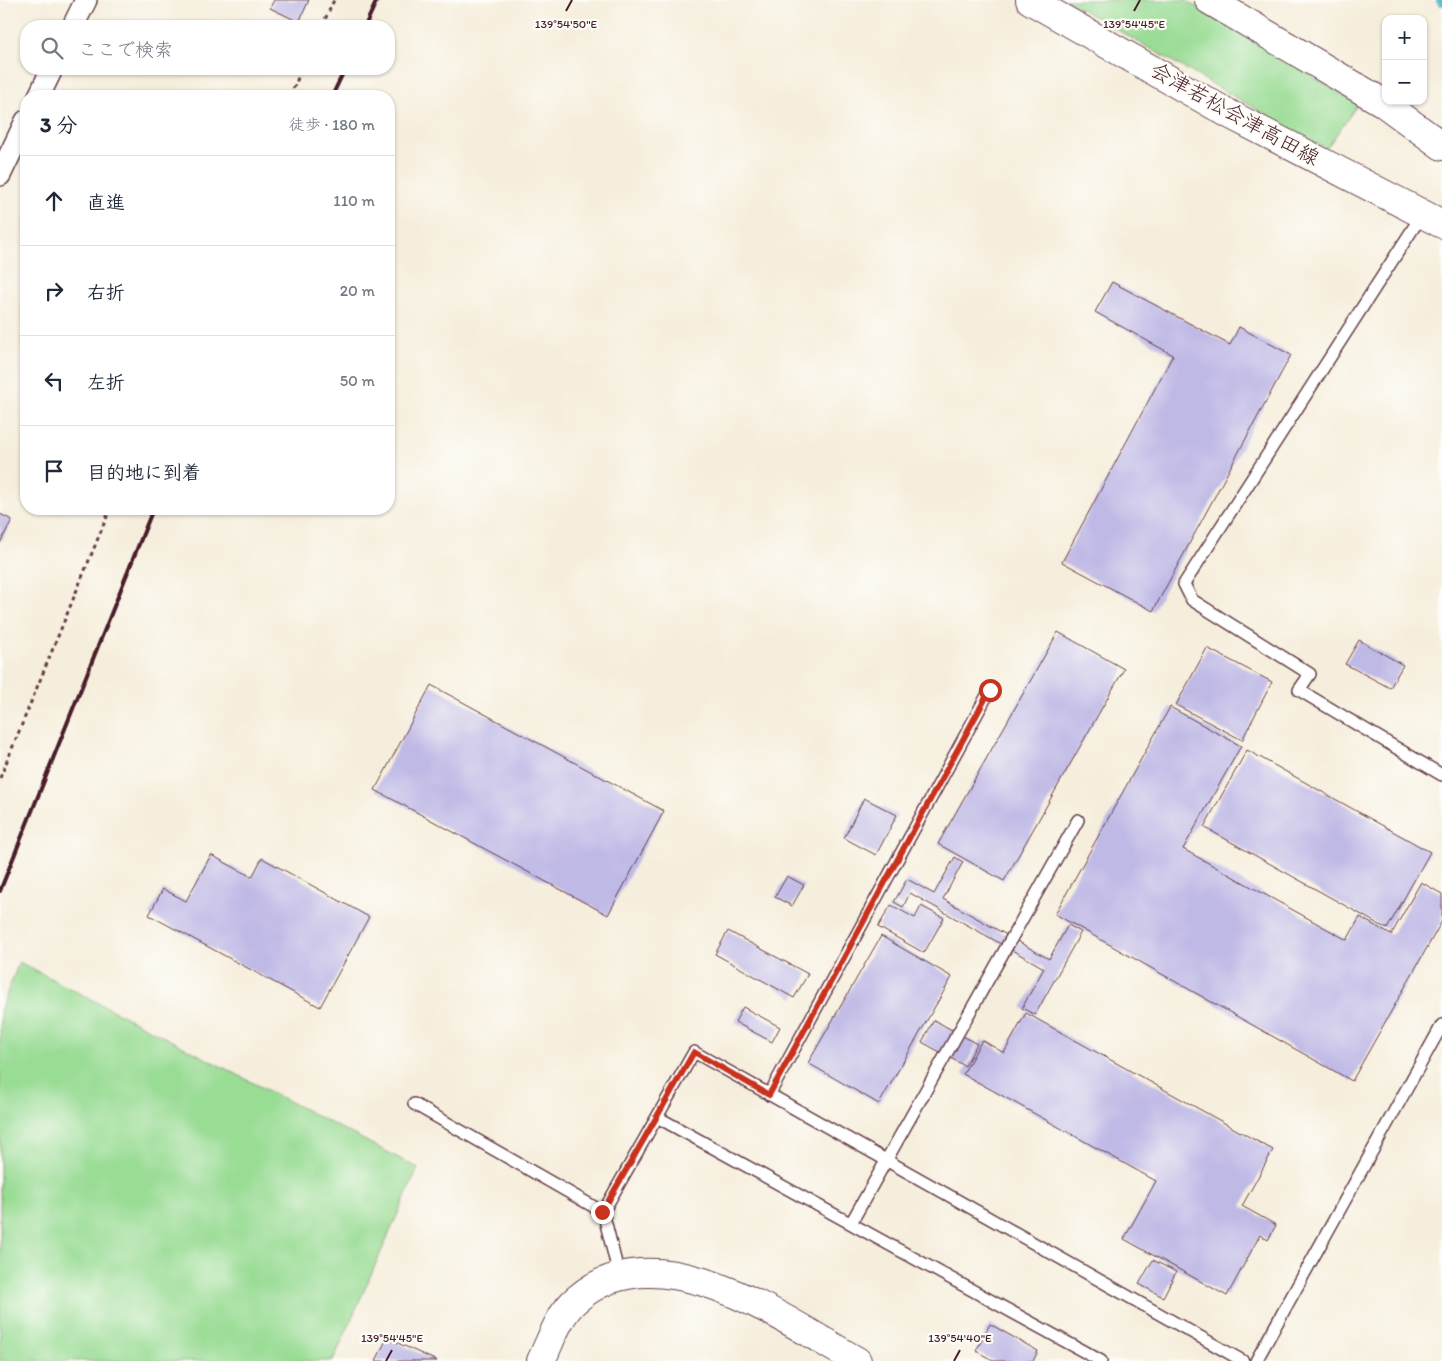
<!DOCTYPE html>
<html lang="ja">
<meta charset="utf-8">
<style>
body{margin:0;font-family:Itim,"Klee One",sans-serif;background:#f6f6f7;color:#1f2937}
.controls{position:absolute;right:15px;top:15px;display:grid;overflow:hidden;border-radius:10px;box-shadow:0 1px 4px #0004}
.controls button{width:45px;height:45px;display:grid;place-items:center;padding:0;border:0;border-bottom:1px solid #e0e1e3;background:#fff;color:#1f2937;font:25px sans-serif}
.stop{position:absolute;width:15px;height:15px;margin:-11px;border:4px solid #c8321e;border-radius:50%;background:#fff}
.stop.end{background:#c8321e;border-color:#fff;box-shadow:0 1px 5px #0008}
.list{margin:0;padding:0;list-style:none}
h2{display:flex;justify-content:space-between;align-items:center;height:65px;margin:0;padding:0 20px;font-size:21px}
h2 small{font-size:16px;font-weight:400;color:#747a83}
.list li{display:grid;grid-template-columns:32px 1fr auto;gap:15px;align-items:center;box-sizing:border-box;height:90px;padding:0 20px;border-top:1px solid #e0e1e3}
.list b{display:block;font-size:19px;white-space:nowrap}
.list em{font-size:16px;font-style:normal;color:#747a83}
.icon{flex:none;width:28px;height:28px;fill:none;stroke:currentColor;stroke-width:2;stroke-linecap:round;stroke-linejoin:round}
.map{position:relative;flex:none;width:1442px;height:1361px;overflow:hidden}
.search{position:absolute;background:#fff;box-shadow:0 1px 4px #0004;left:20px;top:20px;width:375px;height:55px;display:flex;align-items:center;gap:12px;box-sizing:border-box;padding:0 18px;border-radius:20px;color:#747a83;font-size:19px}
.panel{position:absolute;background:#fff;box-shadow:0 1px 4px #0004;left:20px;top:90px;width:375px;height:425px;border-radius:20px}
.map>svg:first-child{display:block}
.green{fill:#99dc94;stroke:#727e60}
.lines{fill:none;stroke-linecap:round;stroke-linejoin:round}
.stream{stroke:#46b1c4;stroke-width:8}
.building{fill:#bfb9e6}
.service-casing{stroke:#643e46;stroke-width:14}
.minor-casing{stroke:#643e46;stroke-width:24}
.tertiary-casing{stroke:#643e46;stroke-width:30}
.secondary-casing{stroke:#643e46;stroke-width:30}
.path{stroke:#643e46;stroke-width:3;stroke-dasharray:4 4;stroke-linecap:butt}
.service{stroke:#fff;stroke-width:11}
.minor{stroke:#fff;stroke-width:21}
.tertiary{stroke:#fff;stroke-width:28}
.secondary{stroke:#fff;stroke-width:28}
.rail{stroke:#4a1f2b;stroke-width:4}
.route{stroke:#c8321e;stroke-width:6}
.ticks{fill:none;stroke:#4a1f2b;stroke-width:2}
.labels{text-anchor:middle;stroke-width:4.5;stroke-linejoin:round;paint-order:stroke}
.street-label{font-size:21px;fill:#4a1f2b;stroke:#fdfcf7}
.ticks-label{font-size:12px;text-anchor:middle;fill:#4a1f2b;stroke:#fdfcf7;stroke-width:4.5;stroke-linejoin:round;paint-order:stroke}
</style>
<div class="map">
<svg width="1442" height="1361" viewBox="0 0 1442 1361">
<rect width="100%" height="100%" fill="#fdfcf7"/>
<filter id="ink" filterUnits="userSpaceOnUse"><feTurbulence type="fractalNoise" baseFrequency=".02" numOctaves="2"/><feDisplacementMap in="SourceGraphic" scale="10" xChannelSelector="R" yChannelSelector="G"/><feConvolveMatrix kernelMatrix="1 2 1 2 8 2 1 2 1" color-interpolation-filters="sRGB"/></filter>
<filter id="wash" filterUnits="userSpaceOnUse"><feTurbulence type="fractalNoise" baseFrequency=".0096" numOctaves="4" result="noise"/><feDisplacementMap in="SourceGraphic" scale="20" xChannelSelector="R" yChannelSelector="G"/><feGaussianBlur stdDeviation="1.12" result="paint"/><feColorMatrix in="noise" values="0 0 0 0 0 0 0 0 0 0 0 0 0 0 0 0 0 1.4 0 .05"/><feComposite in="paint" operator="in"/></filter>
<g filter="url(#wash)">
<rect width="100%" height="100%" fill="#f6eedc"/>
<path class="green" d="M 1065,0 L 1185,0 L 1358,104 L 1326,149 Z
M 19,962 L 418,1168 L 333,1361 L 0,1361 L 0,1011 Z"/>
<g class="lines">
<path class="stream" d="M 1440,0 L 1442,2"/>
</g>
<g id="blocks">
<path class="building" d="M 274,0 L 309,0 L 299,22 L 270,8 Z
M 1112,282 L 1230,345 L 1239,327 L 1291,355 L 1153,611 L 1062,562 L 1173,355 L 1095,312 Z
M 0,514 L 12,520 L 0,543 Z
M 1058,632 L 1124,669 L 1004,881 L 938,844 Z
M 1359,640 L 1403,665 L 1390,688 L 1345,664 Z
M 1207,648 L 1272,682 L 1242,740 L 1176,705 Z
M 431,685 L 664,811 L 608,915 L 375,790 Z
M 1170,707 L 1241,746 L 1183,849 L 1347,940 L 1360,917 L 1391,935 L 1421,882 L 1442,894 L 1442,921 L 1352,1081 L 1055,914 Z
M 1247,750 L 1430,852 L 1387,929 L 1204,827 Z
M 864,798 L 897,815 L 876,855 L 844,838 Z
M 211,855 L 252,877 L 262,858 L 369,917 L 320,1007 L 149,915 L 163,889 L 186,901 Z
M 955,857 L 963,862 L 943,899 L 1049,959 L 1068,925 L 1081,932 L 1035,1015 L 1022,1008 L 1044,968 L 910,893 L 903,907 L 894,902 L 907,879 L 934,894 Z
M 787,876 L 804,885 L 792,906 L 775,897 Z
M 891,905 L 915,918 L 921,906 L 944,918 L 924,953 L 878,927 Z
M 728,931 L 808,974 L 794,998 L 715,954 Z
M 881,936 L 952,977 L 879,1104 L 808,1063 Z
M 743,1007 L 780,1027 L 772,1042 L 735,1022 Z
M 1026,1013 L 1273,1150 L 1242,1206 L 1276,1225 L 1268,1240 L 1260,1235 L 1227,1296 L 1124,1239 L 1156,1181 L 963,1074 L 982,1040 L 1004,1053 Z
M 934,1020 L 977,1044 L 965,1066 L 922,1042 Z
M 1153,1260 L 1176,1272 L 1163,1297 L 1139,1284 Z
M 990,1324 L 1038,1351 L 1033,1361 L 994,1361 L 976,1351 Z
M 387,1338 L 437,1361 L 376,1361 Z"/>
</g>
</g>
<g filter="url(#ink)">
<use href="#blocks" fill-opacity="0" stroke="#643e46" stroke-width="1"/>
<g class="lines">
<defs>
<path id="service" d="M 1424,215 L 1414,227 L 1184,584 L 1192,600 L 1310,674 L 1299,690 L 1442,775
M 769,1095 L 990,690
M 414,1104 L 603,1212
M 657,1117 L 1101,1361
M 851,1223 L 1078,820
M 619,1275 L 603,1212 L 694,1052 L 1243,1361
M 1256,1361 L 1442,1025"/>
<path id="minor" d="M 73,26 L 86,0
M 39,96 L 52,69
M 0,175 L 26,121"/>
<path id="tertiary" d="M 541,1361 C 551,1340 559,1314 577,1299 C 658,1228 783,1319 857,1361"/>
<path id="secondary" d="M 1030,0 L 1231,115 L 1442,224
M 1209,0 L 1382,102 L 1442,146"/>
</defs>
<use href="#service" class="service-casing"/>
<use href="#minor" class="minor-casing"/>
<use href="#tertiary" class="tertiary-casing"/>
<use href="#secondary" class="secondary-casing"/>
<path class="path" d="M 322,26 L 334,0
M 290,96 L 302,69
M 0,778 L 110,509"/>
<use href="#service" class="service"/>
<use href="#minor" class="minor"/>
<use href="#tertiary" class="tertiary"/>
<use href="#secondary" class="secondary"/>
<path class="rail" d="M 365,26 L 377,0
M 332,96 L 345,69
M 0,891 L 153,509"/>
</g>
</g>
<g class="lines" filter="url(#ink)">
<path class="route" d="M 602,1212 L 694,1052 L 769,1095 L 990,690"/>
</g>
<path class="ticks" d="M 566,11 L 572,0M 1134,11 L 1140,0M 386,1361 L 392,1350M 954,1361 L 960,1350"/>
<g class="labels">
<g class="street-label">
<text transform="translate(1235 114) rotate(29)" y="7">会津若松会津高田線</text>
</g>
</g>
<g class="ticks-label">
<text x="566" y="28">139°54'50"E</text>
<text x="1134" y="28">139°54'45"E</text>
<text x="392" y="1342">139°54'45"E</text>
<text x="960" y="1342">139°54'40"E</text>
</g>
</svg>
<div class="controls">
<button>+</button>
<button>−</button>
</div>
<div class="stop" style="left:990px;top:690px"></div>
<div class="stop end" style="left:602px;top:1212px"></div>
<div class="search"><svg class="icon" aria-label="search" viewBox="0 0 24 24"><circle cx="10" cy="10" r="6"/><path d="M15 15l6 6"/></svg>ここで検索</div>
<section class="panel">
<h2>3 分<small>徒歩 · 180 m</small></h2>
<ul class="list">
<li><svg class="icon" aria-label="ahead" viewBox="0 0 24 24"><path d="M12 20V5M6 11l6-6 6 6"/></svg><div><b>直進</b></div><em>110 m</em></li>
<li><svg class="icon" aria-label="right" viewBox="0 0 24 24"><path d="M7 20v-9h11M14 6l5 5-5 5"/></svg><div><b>右折</b></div><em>20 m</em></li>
<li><svg class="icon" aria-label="left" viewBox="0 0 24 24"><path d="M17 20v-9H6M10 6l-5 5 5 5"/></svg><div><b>左折</b></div><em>50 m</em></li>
<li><svg class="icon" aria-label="arrive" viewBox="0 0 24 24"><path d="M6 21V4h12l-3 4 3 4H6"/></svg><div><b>目的地に到着</b></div></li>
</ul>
</section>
</div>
